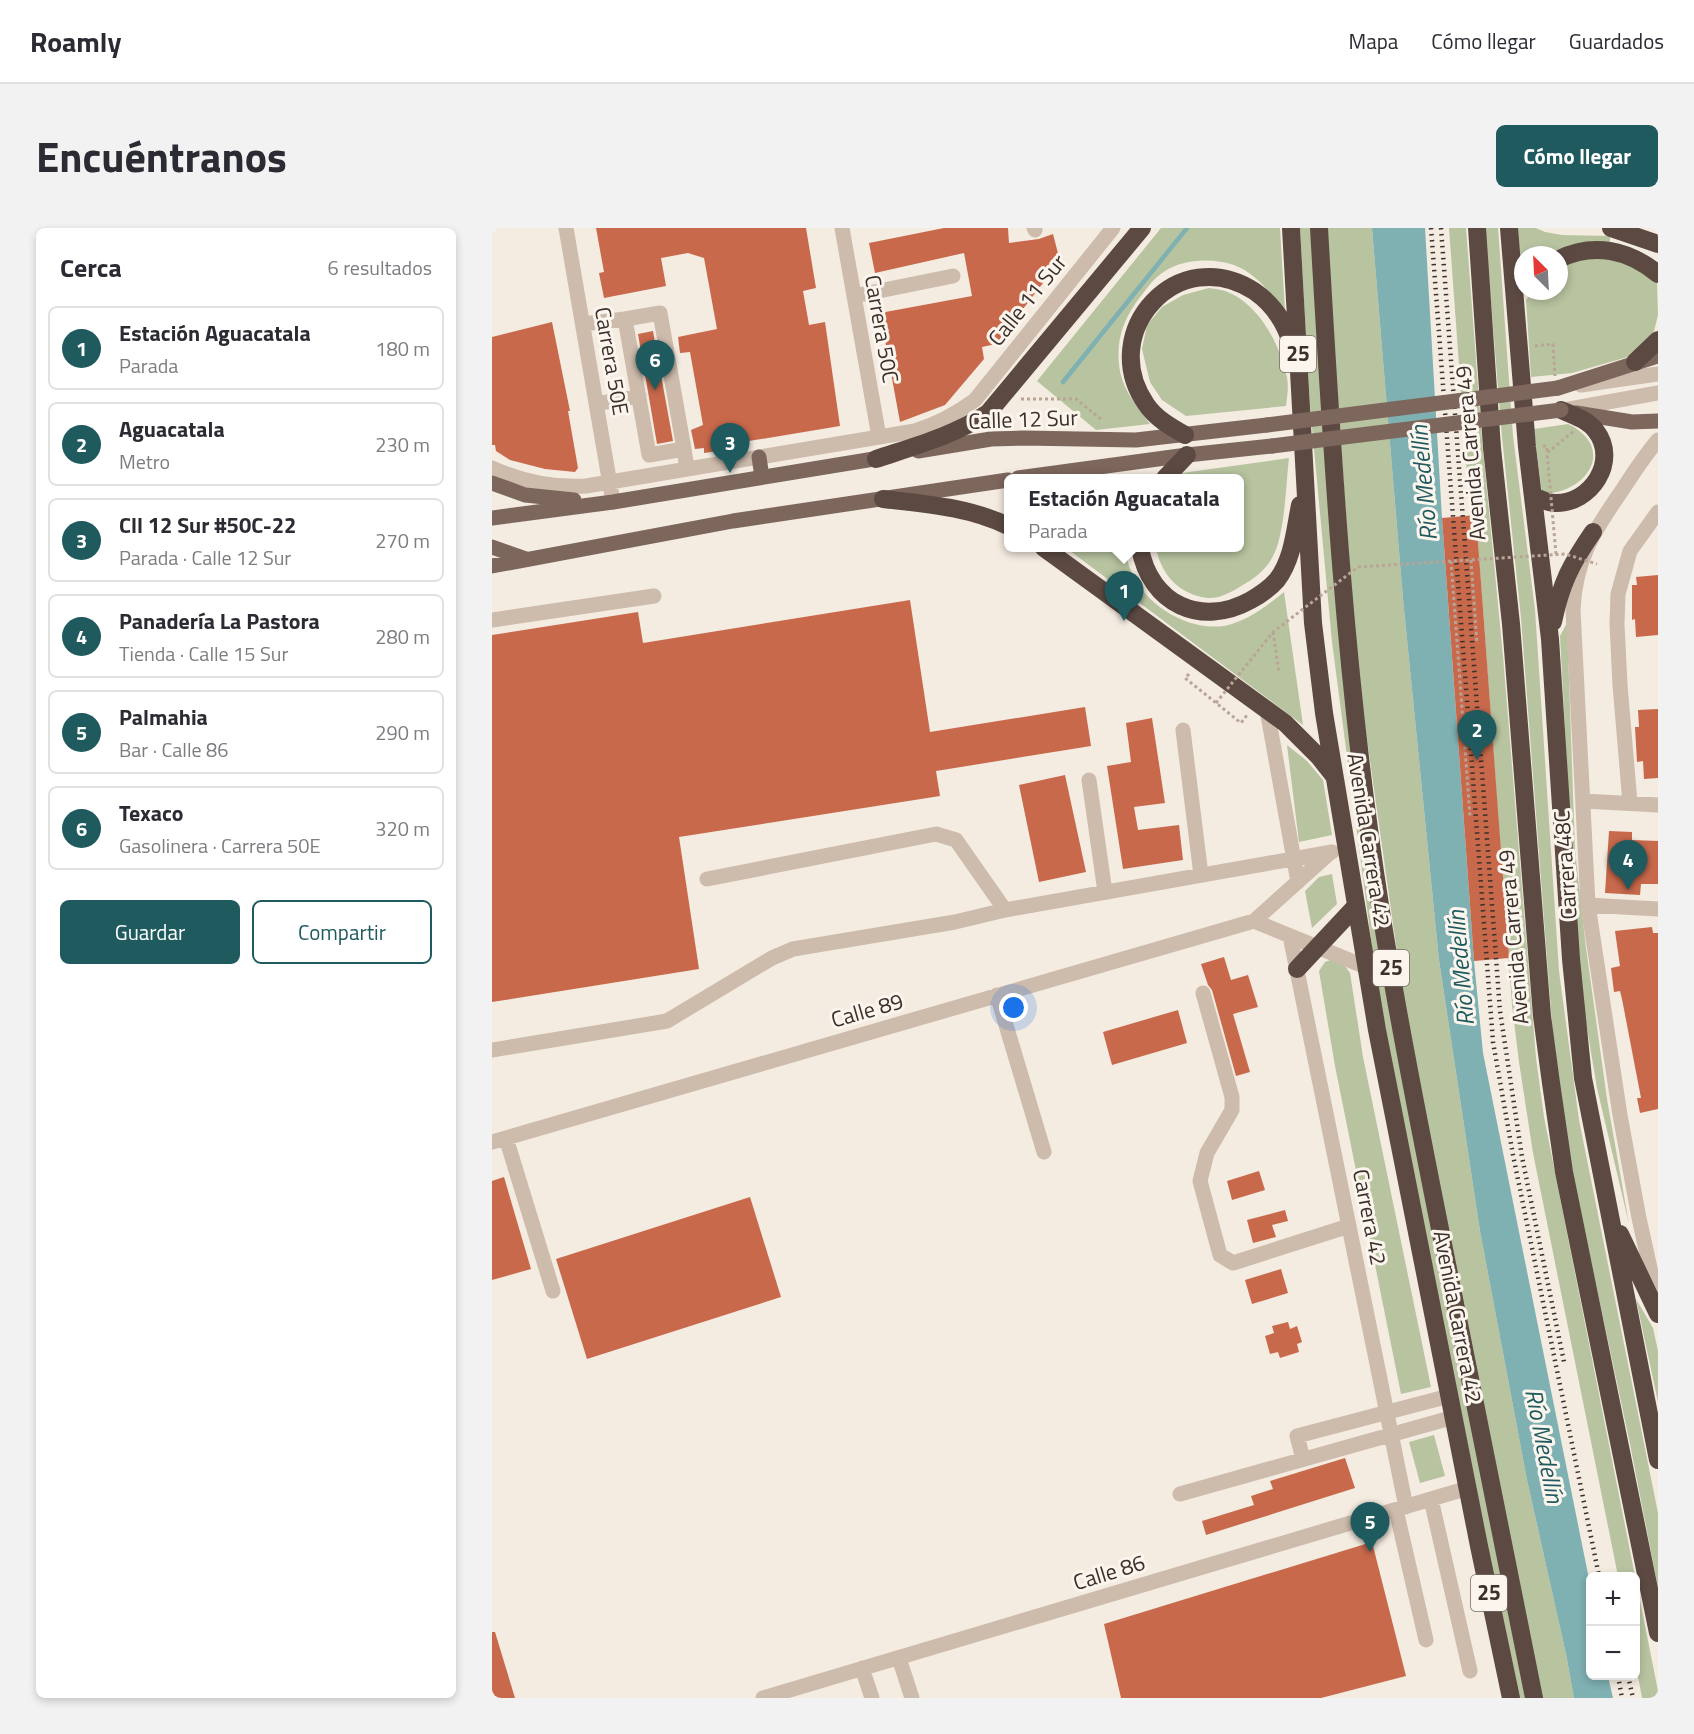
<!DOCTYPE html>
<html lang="es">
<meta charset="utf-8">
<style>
body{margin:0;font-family:"Titillium Web",sans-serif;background:#f2f2f3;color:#2b2b33}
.controls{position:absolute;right:18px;bottom:18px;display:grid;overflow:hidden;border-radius:9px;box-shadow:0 3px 9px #0003}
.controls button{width:54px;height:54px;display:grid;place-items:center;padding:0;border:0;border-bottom:2px solid #e1e1e2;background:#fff;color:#2b2b33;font:30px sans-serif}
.compass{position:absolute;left:1022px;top:18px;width:54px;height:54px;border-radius:50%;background:#fff;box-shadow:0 3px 9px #0003;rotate:336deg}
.you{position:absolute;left:522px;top:780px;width:21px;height:21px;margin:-15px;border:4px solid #fff;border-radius:50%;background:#1a73e8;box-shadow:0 0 0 9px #1a73e833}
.badge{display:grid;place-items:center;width:39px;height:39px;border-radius:50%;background:#1f5a5e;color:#fff;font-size:20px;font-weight:700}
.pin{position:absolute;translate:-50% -50px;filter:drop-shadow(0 2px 3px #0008)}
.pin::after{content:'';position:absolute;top:32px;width:21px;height:18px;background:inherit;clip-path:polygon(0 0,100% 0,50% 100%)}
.popup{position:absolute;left:512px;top:246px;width:240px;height:78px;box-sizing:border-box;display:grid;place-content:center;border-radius:9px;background:#fff;filter:drop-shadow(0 2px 4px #0005);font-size:20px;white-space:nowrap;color:#7c7c81}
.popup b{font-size:22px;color:#2b2b33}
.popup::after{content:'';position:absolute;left:50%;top:100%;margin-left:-12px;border:12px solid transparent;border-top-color:#fff}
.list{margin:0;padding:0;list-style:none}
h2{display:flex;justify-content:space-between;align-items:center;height:78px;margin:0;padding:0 24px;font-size:26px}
h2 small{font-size:20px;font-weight:400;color:#7c7c81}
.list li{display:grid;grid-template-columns:39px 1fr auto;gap:18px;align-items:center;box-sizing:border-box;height:84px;margin:0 12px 12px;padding:0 12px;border:2px solid #e1e1e2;border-radius:9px}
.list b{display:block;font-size:22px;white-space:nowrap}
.list p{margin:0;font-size:20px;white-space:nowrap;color:#7c7c81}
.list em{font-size:20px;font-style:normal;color:#7c7c81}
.actions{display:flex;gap:12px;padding:18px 24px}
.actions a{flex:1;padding:14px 0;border:2px solid #1f5a5e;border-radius:9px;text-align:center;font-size:21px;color:#1f5a5e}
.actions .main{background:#1f5a5e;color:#fff}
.map{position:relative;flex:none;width:1166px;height:1470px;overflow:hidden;border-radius:9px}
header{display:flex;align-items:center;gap:36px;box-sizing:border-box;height:84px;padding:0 30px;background:#fff;border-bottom:2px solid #e1e1e2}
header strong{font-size:28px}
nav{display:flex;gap:33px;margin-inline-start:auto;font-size:21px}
.intro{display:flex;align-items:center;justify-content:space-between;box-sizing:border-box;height:144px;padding:0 36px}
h1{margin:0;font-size:42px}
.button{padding:15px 27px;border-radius:9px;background:#1f5a5e;color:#fff;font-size:21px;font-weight:700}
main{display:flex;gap:36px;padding:0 36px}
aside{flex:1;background:#fff;border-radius:9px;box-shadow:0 3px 9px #0003}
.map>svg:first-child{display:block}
.green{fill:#b8c4a0}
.water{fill:#7fb0b2}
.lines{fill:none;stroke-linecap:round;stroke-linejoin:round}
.stream{stroke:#7fb0b2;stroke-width:4.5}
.building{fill:#c8694b}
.path{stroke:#b9a596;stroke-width:3;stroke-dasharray:3 3;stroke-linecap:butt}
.minor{stroke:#cdbbac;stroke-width:15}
.major{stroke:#7d675c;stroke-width:15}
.highway{stroke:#5c4a42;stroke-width:18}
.rail{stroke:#3b302b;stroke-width:4.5;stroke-dasharray:1.5 4.5;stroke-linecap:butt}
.path-bridge{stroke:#b9a596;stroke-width:3;stroke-dasharray:3 3;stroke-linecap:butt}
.major-bridge{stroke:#7d675c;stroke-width:15}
.labels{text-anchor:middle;stroke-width:6;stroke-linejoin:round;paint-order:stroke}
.shield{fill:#fbf5ee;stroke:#756b66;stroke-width:1.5}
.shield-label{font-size:21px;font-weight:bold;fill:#3b302b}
.street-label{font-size:22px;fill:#3b302b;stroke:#fbf5ee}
.water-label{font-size:24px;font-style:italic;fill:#1f5a5e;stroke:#fbf5ee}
</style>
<header>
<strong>Roamly</strong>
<nav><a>Mapa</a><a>Cómo llegar</a><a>Guardados</a></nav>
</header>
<div class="intro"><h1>Encuéntranos</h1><a class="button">Cómo llegar</a></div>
<main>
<aside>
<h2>Cerca<small>6 resultados</small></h2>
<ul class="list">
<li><span class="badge">1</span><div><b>Estación Aguacatala</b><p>Parada</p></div><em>180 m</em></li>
<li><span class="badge">2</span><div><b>Aguacatala</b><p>Metro</p></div><em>230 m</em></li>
<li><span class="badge">3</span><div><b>Cll 12 Sur #50C-22</b><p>Parada · Calle 12 Sur</p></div><em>270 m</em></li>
<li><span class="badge">4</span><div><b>Panadería La Pastora</b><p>Tienda · Calle 15 Sur</p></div><em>280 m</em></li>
<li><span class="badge">5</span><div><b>Palmahia</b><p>Bar · Calle 86</p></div><em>290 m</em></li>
<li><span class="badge">6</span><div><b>Texaco</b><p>Gasolinera · Carrera 50E</p></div><em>320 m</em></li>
</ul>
<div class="actions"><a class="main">Guardar</a><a>Compartir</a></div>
</aside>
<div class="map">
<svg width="1166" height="1470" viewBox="0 0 1166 1470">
<rect width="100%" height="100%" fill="#f4ebe1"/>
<path class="green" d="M 669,0 L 788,0 L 793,83 C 779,66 764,45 742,37 C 717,29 684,31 664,50 C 658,55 654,62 649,68 C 633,88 624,110 627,136 C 629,160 644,177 658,196 L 604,202 L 545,153 Z
M 808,0 L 819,0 L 865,567 L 889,740 L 1033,1470 L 1027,1470 L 1003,1364 L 983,1252 L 904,861 L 883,741 L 840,414 L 818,178 Z
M 834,0 L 880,0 L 911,371 L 947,732 L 988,1003 L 1035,1252 L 1074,1426 L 1082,1470 L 1050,1470 L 923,852 L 864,433 Z
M 957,0 L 974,0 L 990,211 L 1011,428 L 1044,830 L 1052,889 L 1143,1348 L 1126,1348 L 1041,925 L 1027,834 L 1020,777 L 984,287 L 978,287 Z
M 993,0 L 1006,0 L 1021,208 L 1043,382 L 1067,743 L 1087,892 L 1166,1285 L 1166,1360 L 1138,1216 L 1078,934 L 1061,809 L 1029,390 L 1010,209 Z
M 1025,0 L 1044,0 L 1053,4 L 1070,7 L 1118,8 L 1118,14 L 1086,17 L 1061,23 L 1053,27 L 1031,27 L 1030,45 Z
M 1126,29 L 1165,54 L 1166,87 L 1162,103 L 1146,126 L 1080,145 L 1039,149 L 1034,72 L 1041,63 L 1067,63 L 1067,40 L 1069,38 L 1098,30 Z
M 717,60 C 724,61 733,62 740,66 C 769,80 789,119 795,150 C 797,159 795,169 794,178 L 694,188 L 670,172 L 658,154 L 650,121 L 655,97 L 670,79 L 691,67 Z
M 1076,196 C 1124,219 1097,265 1050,266 L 1042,201 Z
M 797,230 C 794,255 793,304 782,326 C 776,339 766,348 754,355 C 743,362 729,371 716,370 C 687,367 669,346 664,320 L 748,320 L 748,250 L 685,250 L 690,245 Z
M 574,320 L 634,320 C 635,365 688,404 732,398 C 754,394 775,378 792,364 L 811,497 Z
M 1075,395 L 1083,622 L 1094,720 L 1115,871 L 1137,996 L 1105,860 L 1086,746 L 1068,408 Z
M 795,517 L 815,533 L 831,552 L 840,607 L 807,614 Z
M 840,646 L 845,676 L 820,700 L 813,663 L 827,649 Z
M 841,731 L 851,735 L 858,745 L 871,829 L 939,1159 L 909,1166 L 843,838 L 827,743 L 833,734 Z
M 1144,1071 L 1161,1100 L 1166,1123 L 1166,1174 Z
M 942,1207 L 953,1248 L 928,1255 L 917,1214 Z
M 1144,1352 L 1166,1463 L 1166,1470 L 1150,1470 L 1144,1438 Z"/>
<path class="water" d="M 880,0 L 933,0 L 950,290 L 982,733 L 991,825 L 1098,1356 L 1098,1448 L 1116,1448 L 1121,1470 L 1082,1470 L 1074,1426 L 1035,1252 L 988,1003 L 947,732 L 911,371 Z"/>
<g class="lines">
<path class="stream" d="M 571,154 L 695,0"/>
</g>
<path class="building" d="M 104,0 L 314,0 L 324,60 L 311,63 L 317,97 L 333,94 L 348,198 L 239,216 L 240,221 L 212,225 L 212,220 L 203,221 L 199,202 L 211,197 L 198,124 L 188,125 L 186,109 L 225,101 L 212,30 L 196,25 L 169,30 L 174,58 L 112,70 L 107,45 L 112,44 Z
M 452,0 L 516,0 L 517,15 L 547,11 L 561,6 L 568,33 L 504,116 L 490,119 L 492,131 L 453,177 L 408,194 L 388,85 L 480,68 L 472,25 L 383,45 L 377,15 Z
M 60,94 L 78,183 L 76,183 L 86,240 L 83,244 L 53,241 L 18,232 L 4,223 L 3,217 L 0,217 L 0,109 Z
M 161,103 L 181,213 L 165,216 L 146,106 Z
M 984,287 L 1017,730 L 982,733 L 950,290 Z
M 1166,347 L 1166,407 L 1144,409 L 1143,391 L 1140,392 L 1140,357 L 1145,357 L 1144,349 Z
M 418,372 L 438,504 L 593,479 L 599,518 L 444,543 L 448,568 L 187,609 L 207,741 L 0,774 L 0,407 L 146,384 L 151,415 Z
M 1166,481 L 1166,550 L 1152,551 L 1151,533 L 1145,534 L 1143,499 L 1147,499 L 1146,482 Z
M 660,490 L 673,575 L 642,579 L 646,602 L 687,597 L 691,632 L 631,641 L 615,538 L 639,534 L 634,495 Z
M 573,547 L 594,644 L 547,654 L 527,557 Z
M 1117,603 L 1140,604 L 1140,612 L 1166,613 L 1166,656 L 1149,656 L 1148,667 L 1113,665 Z
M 1160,699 L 1161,705 L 1166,705 L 1166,881 L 1148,885 L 1145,870 L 1149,870 L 1130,771 L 1128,763 L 1122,764 L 1119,740 L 1128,738 L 1123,703 Z
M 732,729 L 739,752 L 756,747 L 766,779 L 741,786 L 758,844 L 744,848 L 720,762 L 716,757 L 709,736 Z
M 686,782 L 695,815 L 620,837 L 611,804 Z
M 767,943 L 773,962 L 740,972 L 735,953 Z
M 12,949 L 39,1041 L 0,1052 L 0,953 Z
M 258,969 L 289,1069 L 95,1131 L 64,1031 Z
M 793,982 L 796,993 L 780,997 L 784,1009 L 761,1015 L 755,992 Z
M 789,1041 L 796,1065 L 760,1076 L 753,1052 Z
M 796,1094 L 798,1101 L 805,1098 L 810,1114 L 805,1116 L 807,1124 L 788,1130 L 786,1124 L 778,1126 L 773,1108 L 782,1105 L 780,1098 Z
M 853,1230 L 863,1260 L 714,1307 L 710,1293 L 762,1277 L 759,1268 L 781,1261 L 778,1253 Z
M 880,1314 L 914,1448 L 829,1470 L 629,1470 L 612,1396 Z
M 0,1404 L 3,1404 L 23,1470 L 0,1470 Z"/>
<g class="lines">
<path class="path" d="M 1043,118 L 1061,116 L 1063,148
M 529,171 L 584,171 L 610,192
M 1051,218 L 1055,218 L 1055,225
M 979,332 L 985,416
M 959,333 L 978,588
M 781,404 L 787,445
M 697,446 L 693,450 L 749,495 L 755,487"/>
<path class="minor" d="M 74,0 L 121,274
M 350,0 L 387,209
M 542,0 L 543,2
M 362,68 L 461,48
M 91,96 L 133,91
M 1089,157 L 1166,146
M 104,176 L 147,168
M 1072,182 L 1166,165
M 192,221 L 157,227 L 133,91 L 168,85 L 192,221 L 195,241
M 0,240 C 29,253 62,260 94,258 L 423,203 C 445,196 464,186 483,172 L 621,0
M 0,392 L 162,368
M 775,482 L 806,654
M 691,502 L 709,647
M 597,552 L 613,664
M 1091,573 L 1166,577
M 1138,575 L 1128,457 L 1125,396 L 1126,366 L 1138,323 L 1166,284
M 215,651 L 444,606 L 464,612 L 513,682
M 1096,677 L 1166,681
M 762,693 L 874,739
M 798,708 L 914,1279
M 711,765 L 740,869 L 740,882 L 715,925 L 708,953 L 728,1027 L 741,1035 L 857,998
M 505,767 L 552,924
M 0,822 L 175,793 L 280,730 L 301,721 L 463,694 L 513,682 L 840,624
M 14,910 L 61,1063
M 0,914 L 762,693 L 839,624
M 1165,1072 L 1147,990 L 1128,887 L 1096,677 L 1081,382 C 1083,331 1103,301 1131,261 C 1142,244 1153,227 1166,212
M 811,1231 L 805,1208 L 957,1168
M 688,1266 L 962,1189
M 939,1271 L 978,1443
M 904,1282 L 934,1412
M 407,1430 L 420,1470
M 370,1440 L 380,1470
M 271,1470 L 976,1260"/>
<path class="major" d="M 1066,160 L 1166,128
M 1084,185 L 1140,194 L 1166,193
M 426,223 L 499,211 L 531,210 L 644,212 L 775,197
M 267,229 L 270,249
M 526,250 L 695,227 L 780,218
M 0,255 L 33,267 L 82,272
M 0,290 L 121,274 L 394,229
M 0,319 L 34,331
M 0,338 L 241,293 L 516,252"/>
<path class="highway" d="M 799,0 L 821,395 L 832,485 L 885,802 L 987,1318 L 1019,1470
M 827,0 C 840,226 853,453 888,677 C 903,776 923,874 942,971 C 975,1138 1009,1304 1042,1470
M 985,0 L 1000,220 L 1019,396 L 1050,788 L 1059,855 L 1072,944 L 1166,1405
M 1017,0 L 1035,219 L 1058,411 L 1079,731 L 1091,850 L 1166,1232
M 1119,0 L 1166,16
M 1067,31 C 1102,14 1137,22 1166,46
M 1143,134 L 1166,112
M 693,207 C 679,199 663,190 654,176 C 604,103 687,14 762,63 C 781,76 794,96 800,118
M 384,231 C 423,218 461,208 496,185 L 650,0
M 673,250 L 695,227
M 1041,268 C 1048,271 1056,275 1063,275 C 1099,276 1127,233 1104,203 C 1096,192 1081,187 1069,182
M 391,271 C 434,276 477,279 516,298
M 552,320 L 793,495 L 827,529 L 842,548
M 648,320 C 658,376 709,400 759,372 C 768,367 778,360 785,352 C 801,331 803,302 808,277
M 1061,394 C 1069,355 1079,336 1101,304
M 805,741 L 864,678
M 1128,1006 L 1166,1086"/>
<path class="rail" d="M 939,0 L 1001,814 L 1021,927 L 1107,1348
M 949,0 L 1008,783 L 1030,929 L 1072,1134
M 1126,1448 L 1130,1470
M 1136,1448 L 1141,1470"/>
<path class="path-bridge" d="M 1064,326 L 1055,225 L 1083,202
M 724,475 L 781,404 L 866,339 L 1073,326 L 1105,336"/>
<path class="major-bridge" d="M 775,197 L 1066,160
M 780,218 L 1069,182"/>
</g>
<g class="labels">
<g class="shield">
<rect x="788" y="108" width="36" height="36" rx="4.5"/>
<rect x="881" y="722" width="36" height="36" rx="4.5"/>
<rect x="979" y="1347" width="36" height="36" rx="4.5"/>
</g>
<g class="shield-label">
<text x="806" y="133">25</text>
<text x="899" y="747">25</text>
<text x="997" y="1372">25</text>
</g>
<g class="street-label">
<text transform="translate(535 72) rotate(-51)" y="8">Calle 11 Sur</text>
<text transform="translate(390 101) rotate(80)" y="8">Carrera 50C</text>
<text transform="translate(120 133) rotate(80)" y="8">Carrera 50E</text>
<text transform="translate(531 191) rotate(-2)" y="8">Calle 12 Sur</text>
<text transform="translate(978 225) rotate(-95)" y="8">Avenida Carrera 49</text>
<text transform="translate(877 612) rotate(81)" y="8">Avenida Carrera 42</text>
<text transform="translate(1073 637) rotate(-94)" y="8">Carrera 48C</text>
<text transform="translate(1021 709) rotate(-95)" y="8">Avenida Carrera 49</text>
<text transform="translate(375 782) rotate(-16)" y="8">Calle 89</text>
<text transform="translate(878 989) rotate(79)" y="8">Carrera 42</text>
<text transform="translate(966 1089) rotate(79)" y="8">Avenida Carrera 42</text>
<text transform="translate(617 1344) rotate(-17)" y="8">Calle 86</text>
</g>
<g class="water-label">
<text transform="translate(932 255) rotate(-95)" y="8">Río Medellín</text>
<text transform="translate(969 740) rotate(-95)" y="8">Río Medellín</text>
<text transform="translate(1052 1218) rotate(79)" y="8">Río Medellín</text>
</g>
</g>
</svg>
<div class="controls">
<button>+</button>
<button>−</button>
</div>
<svg class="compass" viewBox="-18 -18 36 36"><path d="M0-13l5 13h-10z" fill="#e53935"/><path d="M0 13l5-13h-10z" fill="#7c7c81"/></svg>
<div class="you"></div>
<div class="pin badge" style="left:632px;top:393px">1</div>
<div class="popup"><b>Estación Aguacatala</b>Parada</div>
<div class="pin badge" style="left:985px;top:532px">2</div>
<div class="pin badge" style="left:238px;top:245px">3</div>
<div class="pin badge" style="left:1136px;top:662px">4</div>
<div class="pin badge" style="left:878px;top:1324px">5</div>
<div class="pin badge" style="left:163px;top:162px">6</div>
</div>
</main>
